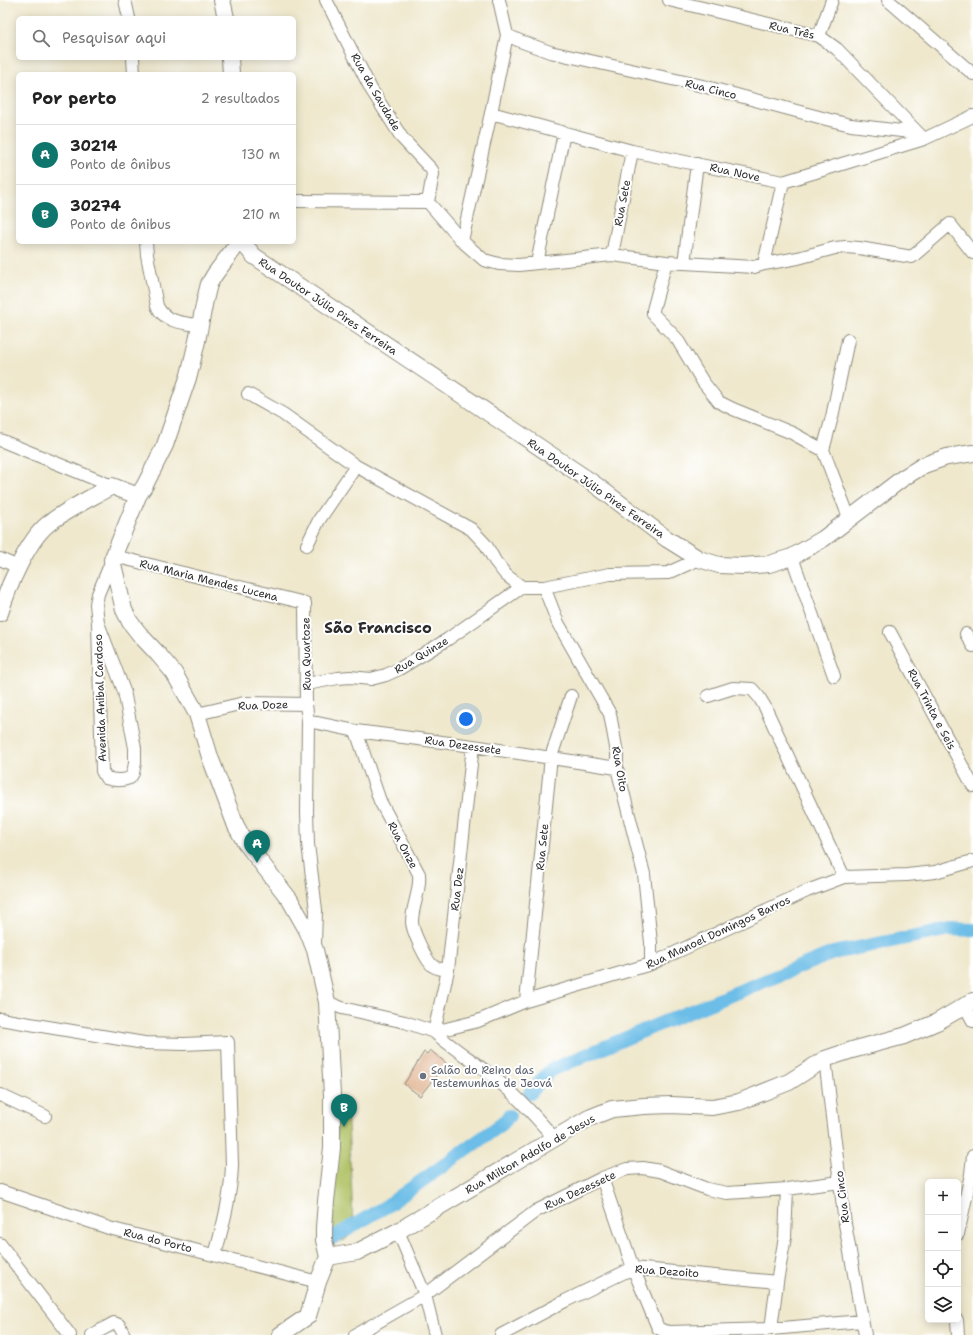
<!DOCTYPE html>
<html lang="pt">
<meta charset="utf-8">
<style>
body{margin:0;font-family:"Shantell Sans",sans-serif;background:#f6f6f6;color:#222}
.controls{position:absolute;right:12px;bottom:12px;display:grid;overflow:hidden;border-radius:6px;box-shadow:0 2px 10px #0003}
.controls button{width:36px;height:36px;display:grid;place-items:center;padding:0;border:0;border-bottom:1px solid #e0e0e0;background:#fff;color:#222;font:20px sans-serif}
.you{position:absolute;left:466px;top:719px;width:14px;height:14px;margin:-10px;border:3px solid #fff;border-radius:50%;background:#1a73e8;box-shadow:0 0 0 6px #1a73e833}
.badge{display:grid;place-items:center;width:26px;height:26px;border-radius:50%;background:#0f766e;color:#fff;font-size:13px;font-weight:700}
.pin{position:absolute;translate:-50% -33px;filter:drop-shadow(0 1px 2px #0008)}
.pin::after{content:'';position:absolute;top:21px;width:14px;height:12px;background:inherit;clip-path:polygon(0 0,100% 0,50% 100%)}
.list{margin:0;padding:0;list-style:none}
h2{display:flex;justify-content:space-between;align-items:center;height:52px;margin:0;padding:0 16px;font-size:17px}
h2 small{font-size:13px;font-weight:400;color:#767676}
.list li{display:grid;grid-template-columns:26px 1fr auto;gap:12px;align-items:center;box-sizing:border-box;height:60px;padding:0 16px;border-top:1px solid #e0e0e0}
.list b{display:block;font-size:15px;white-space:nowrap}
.list p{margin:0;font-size:13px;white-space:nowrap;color:#767676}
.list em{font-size:13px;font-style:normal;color:#767676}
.icon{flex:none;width:22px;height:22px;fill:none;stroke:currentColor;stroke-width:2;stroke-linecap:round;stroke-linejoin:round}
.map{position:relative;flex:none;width:973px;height:1335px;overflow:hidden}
.search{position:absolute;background:#fff;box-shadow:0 2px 10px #0003;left:16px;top:16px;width:280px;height:44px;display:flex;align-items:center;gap:10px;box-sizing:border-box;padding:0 14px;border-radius:6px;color:#767676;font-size:15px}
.panel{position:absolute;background:#fff;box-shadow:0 2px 10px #0003;left:16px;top:72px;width:280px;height:172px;border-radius:6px}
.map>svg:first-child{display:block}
.green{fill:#afc164;stroke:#6d7648}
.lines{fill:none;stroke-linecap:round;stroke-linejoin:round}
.canal{stroke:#6cbde7;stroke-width:14}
.building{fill:#e0b290}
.street-casing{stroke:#8d8a7c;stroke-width:14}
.secondary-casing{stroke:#8d8a7c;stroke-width:18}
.street{stroke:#fff;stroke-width:12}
.secondary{stroke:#fff;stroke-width:16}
.worship-dot{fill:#6b7280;stroke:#fff;stroke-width:1.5}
.labels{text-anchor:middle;stroke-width:4;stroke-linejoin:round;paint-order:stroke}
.street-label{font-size:11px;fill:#2b2b2b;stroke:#fff}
.worship-label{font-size:11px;fill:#5b616d;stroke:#fff;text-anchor:start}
.district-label{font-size:15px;font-weight:bold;fill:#2b2b2b;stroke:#fff}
</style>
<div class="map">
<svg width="973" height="1335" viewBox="0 0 973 1335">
<rect width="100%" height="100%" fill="#fff"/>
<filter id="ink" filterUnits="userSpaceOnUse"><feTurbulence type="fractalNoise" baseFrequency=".025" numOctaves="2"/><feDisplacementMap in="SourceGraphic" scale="8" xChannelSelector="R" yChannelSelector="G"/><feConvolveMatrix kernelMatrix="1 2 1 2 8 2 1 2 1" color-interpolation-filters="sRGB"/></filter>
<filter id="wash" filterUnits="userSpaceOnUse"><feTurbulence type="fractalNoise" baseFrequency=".012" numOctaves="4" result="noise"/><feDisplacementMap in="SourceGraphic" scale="16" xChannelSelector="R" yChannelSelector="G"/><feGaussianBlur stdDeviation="0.9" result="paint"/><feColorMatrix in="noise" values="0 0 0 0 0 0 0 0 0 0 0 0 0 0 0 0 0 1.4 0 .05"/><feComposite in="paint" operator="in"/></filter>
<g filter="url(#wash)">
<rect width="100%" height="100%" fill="#efe8cd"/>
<path class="green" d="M 339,1104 L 345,1104 L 347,1108 L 352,1196 L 353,1232 L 345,1240 L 338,1242 L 329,1237 Z"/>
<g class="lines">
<path class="canal" d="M 530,1093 L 551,1070 L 657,1025 L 833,953 L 950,929 L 973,930
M 332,1238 L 385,1207 L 502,1124 L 509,1116"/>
</g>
<g id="blocks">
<path class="building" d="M 430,1050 L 446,1063 L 420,1096 L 404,1084 L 424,1052 L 427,1054 Z"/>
</g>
</g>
<g filter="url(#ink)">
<use href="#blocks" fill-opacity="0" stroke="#8d8a7c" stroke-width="1"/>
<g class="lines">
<defs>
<path id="street" d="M 125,0 L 129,18
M 326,0 L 371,89 L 402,138 L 432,170 L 433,174 L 428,202
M 669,0 L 819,36 L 837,49 L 920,135
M 888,0 L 973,74
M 507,35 L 520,41 L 550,52 L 703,86 L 830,120 L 851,125 L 918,133
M 819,36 L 832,0
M 133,58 L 134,74
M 491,113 L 632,151 L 783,182 L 924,139 L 973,116
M 294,201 L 428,202
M 428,202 L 462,241 L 484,260 L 499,264 L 519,265 L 612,255 L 666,262 L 754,267 L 764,264 L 783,182
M 462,241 L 491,113 L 507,35 L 499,0
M 146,242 L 147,255 L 157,306 C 165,323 183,322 200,326
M 612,255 L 632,151
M 666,262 L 653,310 L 653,314 L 677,339 L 703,382 L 719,402 L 733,409 L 792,433 L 823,450
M 537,263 L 564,133
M 684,263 L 697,164
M 764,264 L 798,258 L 835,248 L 846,247 L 859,248 L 912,257 L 950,224 L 973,253
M 848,340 L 832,417 L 823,450 L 850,520
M 248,394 L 283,414 L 356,466 L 471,529 L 486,545 L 495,561 L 506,575 L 522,587 L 544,587 L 610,574 L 668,573 L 699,559
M 0,440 L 112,486
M 307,545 L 319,520 L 356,466
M 114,556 L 305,603 L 306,704 L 308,721 L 307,812 L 308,844 L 316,910 L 315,945
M 792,557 L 834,676
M 0,559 L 18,567
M 544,587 L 558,623 L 610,714 L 617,753 L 617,768 L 644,874 L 651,943 L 651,964
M 98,623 L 124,691 L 135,748 L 135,763 L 133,773 L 130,778 C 122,781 115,781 106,778 L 102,771 L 98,623 L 96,604 L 98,594 L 112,560
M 890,632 L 973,786
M 966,634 L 973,646
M 307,684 L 338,678 L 350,677 L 371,679 L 386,675 L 399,669 L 448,639 L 522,587
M 708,696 L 733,688 L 752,689 L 759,697 L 765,707 L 844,877
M 197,714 L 244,703 L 306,704
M 308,721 L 356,731 L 473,746 L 617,768
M 356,731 L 380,801 L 419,874 C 421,891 412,905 412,922 C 412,930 426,961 433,966 C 437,969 443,969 448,970
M 473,746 L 448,970 L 434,1032 C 456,1051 481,1066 503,1085 C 522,1101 538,1119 554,1138
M 526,1001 L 551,757 L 571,696
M 327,1002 L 342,1008 L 405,1022 L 434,1032 L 478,1021 L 526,1001 L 651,964 L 807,891 L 844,877 L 907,875 L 935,872 L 973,861
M 965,1006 L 973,1021
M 0,1019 L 144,1043 L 184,1044 L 228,1042 L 232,1165 C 231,1196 223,1225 215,1255
M 825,1059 L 845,1224 L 865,1335
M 0,1095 L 45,1116
M 602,1178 L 633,1268 L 658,1328 L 664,1331 L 670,1332 L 771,1329 L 862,1321
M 0,1191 L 109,1228 L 318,1282
M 398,1231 L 425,1295 L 435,1335
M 958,1234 L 971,1174 L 973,1156
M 0,1244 L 70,1335
M 957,1320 L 958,1335
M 771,1329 L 777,1282 L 785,1237 L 787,1189
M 92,1335 L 114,1323 L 119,1325 L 124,1335
M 355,1335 L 425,1295 L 536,1211 L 602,1178 L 627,1169 L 643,1168 L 660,1171 L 707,1189 L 727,1193 L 787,1189 L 840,1182
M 501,1335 L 565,1301 L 633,1268 L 777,1282"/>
<path id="secondary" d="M 222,0 L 226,18
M 230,58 L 231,74
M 239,242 L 215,274 L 209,284 L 205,300 L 197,341 L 189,375 L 165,445 L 145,485 L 138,496 L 112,560 L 124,610 L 130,622 L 141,636 L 158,654 L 174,673 L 197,714 L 210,757 L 236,826 L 245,842 L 290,900 L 307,930 L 315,950 L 327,1002 L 332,1095 L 332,1148 L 326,1201 L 324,1228 L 324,1240 L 328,1257 L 357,1252 L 398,1231 L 589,1118 L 612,1109 L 644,1106 L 671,1105 L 712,1107 L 739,1102 L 789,1082 L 825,1059 L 852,1050 L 904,1036 L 937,1022 L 973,1001
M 242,242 L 254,256 L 593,483 L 667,539 L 699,559 L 719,565 L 743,566 L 769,564 L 792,557 L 823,539 L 903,478 L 924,465 L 947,457 L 973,453
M 0,613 C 8,587 27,541 48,524 C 67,509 91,498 112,486 L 138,496
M 280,1335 L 308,1316 L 318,1282 L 328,1257"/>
</defs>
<use href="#street" class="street-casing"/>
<use href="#secondary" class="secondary-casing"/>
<use href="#street" class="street"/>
<use href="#secondary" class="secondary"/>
</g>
</g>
<circle class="worship-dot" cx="423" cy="1076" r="4"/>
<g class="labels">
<g class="street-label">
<text transform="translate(792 30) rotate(13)" y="4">Rua Três</text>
<text transform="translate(711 89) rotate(14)" y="4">Rua Cinco</text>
<text transform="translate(376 92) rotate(60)" y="4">Rua da Saudade</text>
<text transform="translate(735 172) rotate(12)" y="4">Rua Nove</text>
<text transform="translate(622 203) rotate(-79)" y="4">Rua Sete</text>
<text transform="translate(328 306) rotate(34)" y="4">Rua Doutor Júlio Pires Ferreira</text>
<text transform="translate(596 488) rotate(35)" y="4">Rua Doutor Júlio Pires Ferreira</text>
<text transform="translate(209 580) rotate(14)" y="4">Rua Maria Mendes Lucena</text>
<text transform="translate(306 654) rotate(-91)" y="4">Rua Quartoze</text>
<text transform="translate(421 655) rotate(-31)" y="4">Rua Quinze</text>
<text transform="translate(100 698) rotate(-92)" y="4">Avenida Anibal Cardoso</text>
<text transform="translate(263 705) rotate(-2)" y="4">Rua Doze</text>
<text transform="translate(932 709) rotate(62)" y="4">Rua Trinta e Seis</text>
<text transform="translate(463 745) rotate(8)" y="4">Rua Dezessete</text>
<text transform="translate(620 769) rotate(80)" y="4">Rua Oito</text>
<text transform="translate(403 845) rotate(62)" y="4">Rua Onze</text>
<text transform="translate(542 847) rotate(-84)" y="4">Rua Sete</text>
<text transform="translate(457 889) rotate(-83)" y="4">Rua Dez</text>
<text transform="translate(718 932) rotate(-25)" y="4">Rua Manoel Domingos Barros</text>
<text transform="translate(530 1154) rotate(-30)" y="4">Rua Milton Adolfo de Jesus</text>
<text transform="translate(580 1190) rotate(-25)" y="4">Rua Dezessete</text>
<text transform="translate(842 1197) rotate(-97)" y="4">Rua Cinco</text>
<text transform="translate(158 1240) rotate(14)" y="4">Rua do Porto</text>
<text transform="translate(667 1271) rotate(4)" y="4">Rua Dezoito</text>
</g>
<g class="worship-label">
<text x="431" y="1074">Salão do Reino das<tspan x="431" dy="13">Testemunhas de Jeová</tspan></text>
</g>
<g class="district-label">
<text x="378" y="633">São Francisco</text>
</g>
</g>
</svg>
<div class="controls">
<button>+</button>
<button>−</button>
<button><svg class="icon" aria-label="locate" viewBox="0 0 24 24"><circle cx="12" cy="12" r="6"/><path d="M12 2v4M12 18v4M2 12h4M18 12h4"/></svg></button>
<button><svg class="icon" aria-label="layers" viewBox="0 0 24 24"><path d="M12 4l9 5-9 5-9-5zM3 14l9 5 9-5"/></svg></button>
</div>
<div class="you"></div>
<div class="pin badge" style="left:257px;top:863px">A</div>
<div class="pin badge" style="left:344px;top:1127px">B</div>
<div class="search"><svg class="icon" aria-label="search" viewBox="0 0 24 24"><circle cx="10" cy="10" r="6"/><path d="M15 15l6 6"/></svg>Pesquisar aqui</div>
<section class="panel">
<h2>Por perto<small>2 resultados</small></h2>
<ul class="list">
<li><span class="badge">A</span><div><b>30214</b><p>Ponto de ônibus</p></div><em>130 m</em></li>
<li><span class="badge">B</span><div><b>30274</b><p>Ponto de ônibus</p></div><em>210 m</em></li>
</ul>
</section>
</div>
